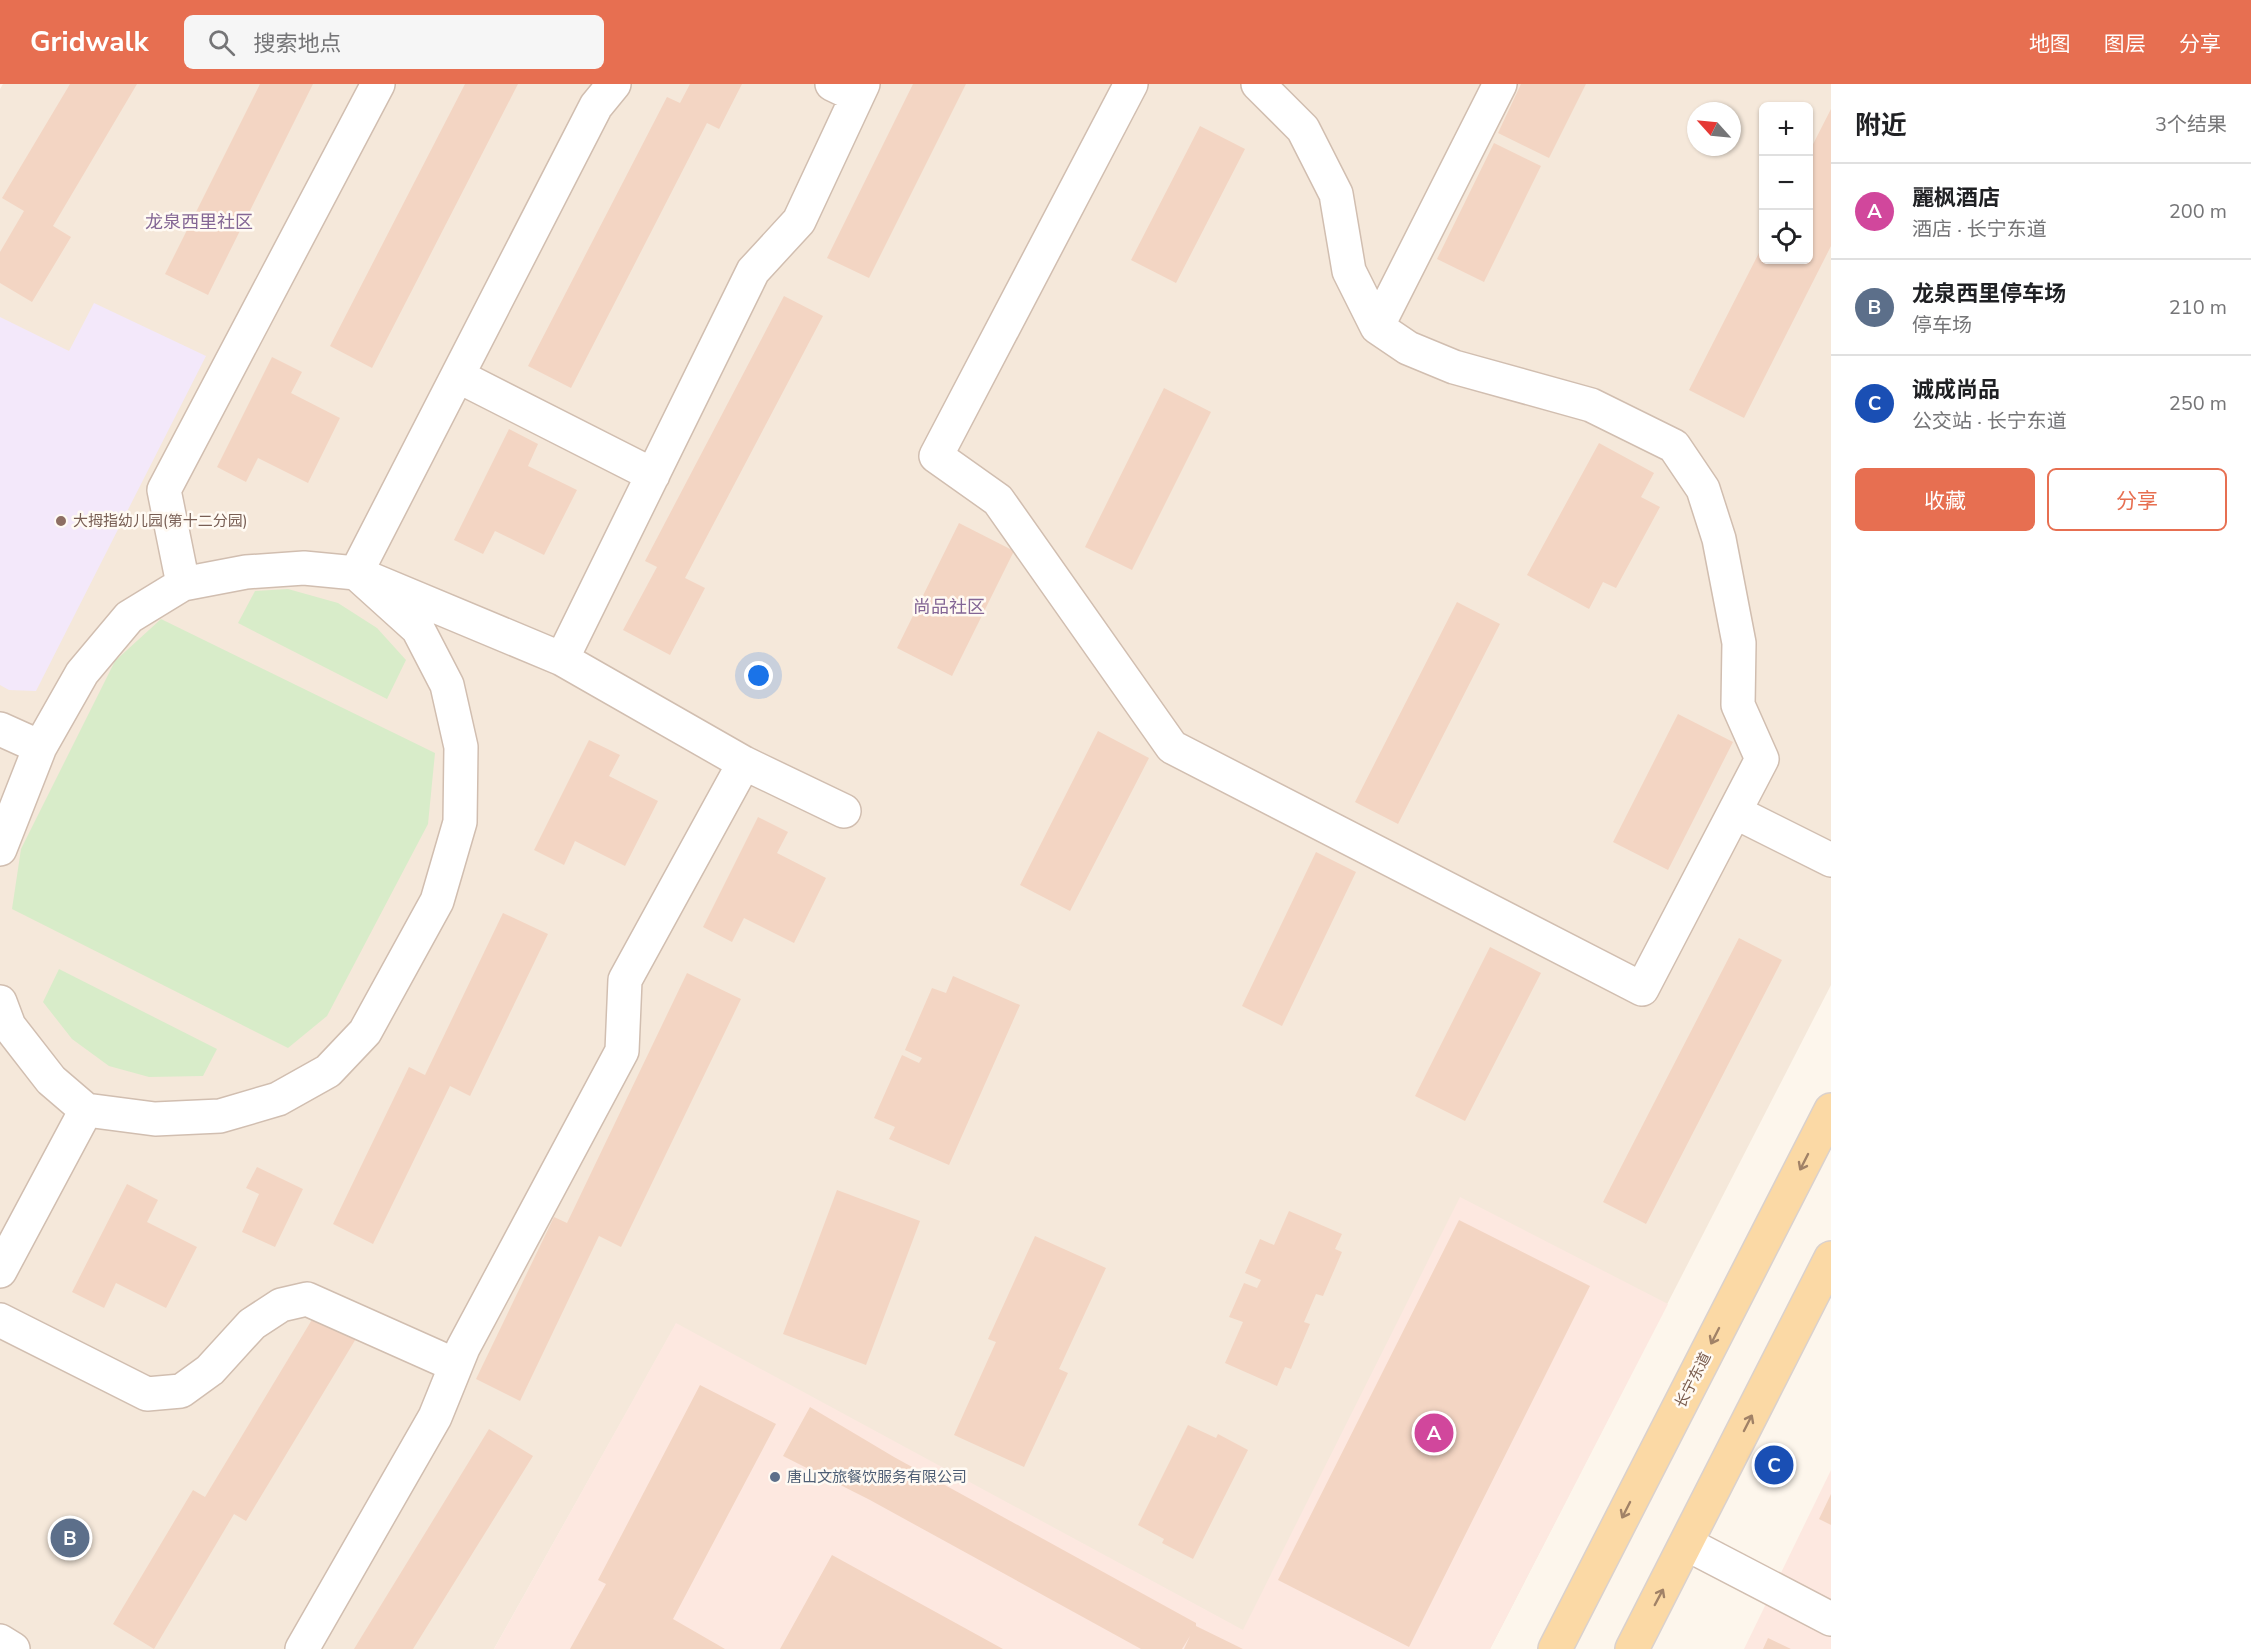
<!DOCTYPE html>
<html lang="zh">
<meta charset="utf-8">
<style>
body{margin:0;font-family:"Nunito Sans","Noto Sans SC",sans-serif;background:#f6f6f6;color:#202124}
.controls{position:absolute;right:18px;top:18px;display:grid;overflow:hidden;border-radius:9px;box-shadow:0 2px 4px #0004}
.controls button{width:54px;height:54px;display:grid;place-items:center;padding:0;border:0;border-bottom:2px solid #e0e0e0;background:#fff;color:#202124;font:30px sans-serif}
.compass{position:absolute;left:1687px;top:18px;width:54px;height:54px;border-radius:50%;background:#fff;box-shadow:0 2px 4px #0004;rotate:297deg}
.you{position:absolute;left:759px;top:592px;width:21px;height:21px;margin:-15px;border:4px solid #fff;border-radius:50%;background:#1a73e8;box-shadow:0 0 0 9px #1a73e833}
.badge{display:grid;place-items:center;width:39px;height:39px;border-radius:50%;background:#e76f51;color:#fff;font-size:20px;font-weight:700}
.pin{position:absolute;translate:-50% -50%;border:3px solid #fff;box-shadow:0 2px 6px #0006}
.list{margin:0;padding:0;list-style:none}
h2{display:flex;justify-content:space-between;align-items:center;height:78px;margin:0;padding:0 24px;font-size:26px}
h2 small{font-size:20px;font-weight:400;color:#757577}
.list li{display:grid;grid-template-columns:39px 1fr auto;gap:18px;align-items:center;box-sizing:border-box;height:96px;padding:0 24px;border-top:2px solid #e0e0e0}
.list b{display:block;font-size:22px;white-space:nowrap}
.list p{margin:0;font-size:20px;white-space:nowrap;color:#757577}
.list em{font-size:20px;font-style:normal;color:#757577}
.actions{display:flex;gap:12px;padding:18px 24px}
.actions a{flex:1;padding:14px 0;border:2px solid #e76f51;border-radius:9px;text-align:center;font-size:21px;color:#e76f51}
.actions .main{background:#e76f51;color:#fff}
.icon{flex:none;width:33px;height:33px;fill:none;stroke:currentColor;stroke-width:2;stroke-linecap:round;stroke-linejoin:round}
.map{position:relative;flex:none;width:1831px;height:1565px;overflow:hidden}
header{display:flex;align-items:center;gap:36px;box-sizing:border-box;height:84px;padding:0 30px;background:#e76f51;color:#fff}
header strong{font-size:28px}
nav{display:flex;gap:33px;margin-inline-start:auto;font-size:21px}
.search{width:420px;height:54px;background:#f6f6f6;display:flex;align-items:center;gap:15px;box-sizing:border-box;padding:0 21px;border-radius:9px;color:#757577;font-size:22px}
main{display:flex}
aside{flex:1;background:#fff}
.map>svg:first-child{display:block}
.residential{fill:#f5e8da;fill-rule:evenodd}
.commercial{fill:#fde8e0}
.education{fill:#f3e8fa}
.green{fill:#d8ecc9}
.building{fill:#f3d5c3}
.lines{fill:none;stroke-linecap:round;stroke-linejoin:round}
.minor-casing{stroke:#d1beb0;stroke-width:36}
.major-casing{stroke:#dad1cd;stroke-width:36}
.minor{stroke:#fff;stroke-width:33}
.major{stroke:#fbd9a5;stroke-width:33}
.oneway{stroke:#a18267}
.education-dot{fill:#8d6e63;stroke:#fffaf3;stroke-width:2}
.service-dot{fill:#5c6f8a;stroke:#fffaf3;stroke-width:2}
.labels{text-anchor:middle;stroke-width:5;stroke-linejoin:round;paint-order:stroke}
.education-label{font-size:15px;fill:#785e54;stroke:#fffaf3;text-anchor:start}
.street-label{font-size:15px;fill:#7a5c4d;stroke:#fffaf3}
.service-label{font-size:15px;fill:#4e5e75;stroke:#fffaf3;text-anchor:start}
.quarter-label{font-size:18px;fill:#846695;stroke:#fffaf3}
</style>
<header>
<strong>Gridwalk</strong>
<div class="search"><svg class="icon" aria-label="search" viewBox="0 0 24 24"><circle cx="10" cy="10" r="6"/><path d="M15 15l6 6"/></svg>搜索地点</div>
<nav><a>地图</a><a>图层</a><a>分享</a></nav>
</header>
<main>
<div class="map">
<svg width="1831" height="1565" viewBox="0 0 1831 1565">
<rect width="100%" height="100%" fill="#fdf6ec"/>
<path class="residential" d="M 3,0 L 1831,0 L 1831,901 L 1490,1565 L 1277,1565 L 676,1240 L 494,1565 L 0,1565 L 0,5 ZM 1764,22 L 1808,22 L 1808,176 L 1764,176 ZM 1696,27 L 1732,27 L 1732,63 L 1696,63 Z"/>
<path class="commercial" d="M 1460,1113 L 1668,1220 L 1490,1565 L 494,1565 L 676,1239 L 1243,1546 Z
M 1831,1386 L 1831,1565 L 1744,1565 Z"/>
<path class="education" d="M 94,219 L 206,272 L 36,607 L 9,606 L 0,601 L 0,233 L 69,267 Z"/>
<path class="green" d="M 288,505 L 338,519 L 377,544 L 406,576 L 387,615 L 238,539 L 255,507 Z
M 161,535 L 435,669 L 428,740 L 327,932 L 288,964 L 12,825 L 21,765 L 115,577 Z
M 59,885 L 217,965 L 203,992 L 149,993 L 109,982 L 72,955 L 43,918 Z"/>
<path class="building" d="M 70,0 L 137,0 L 53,142 L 71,153 L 32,218 L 0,199 L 0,168 L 24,127 L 2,114 Z
M 260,0 L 313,0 L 208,211 L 165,190 Z
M 465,0 L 518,0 L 372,284 L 330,262 Z
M 690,0 L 742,0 L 719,45 L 707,39 L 571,304 L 528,282 L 667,13 L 680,19 Z
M 913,0 L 966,0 L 869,194 L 827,174 Z
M 1521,0 L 1586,0 L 1549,74 L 1498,49 Z
M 1831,25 L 1831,162 L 1744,334 L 1689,306 L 1764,159 L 1764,176 L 1808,176 L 1808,70 Z
M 1200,42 L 1245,65 L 1176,199 L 1131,176 Z
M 1494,59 L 1541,82 L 1484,198 L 1437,175 Z
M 784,212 L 823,232 L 685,494 L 705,504 L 670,571 L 623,546 L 657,483 L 645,477 Z
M 272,273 L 302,288 L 291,309 L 340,334 L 308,399 L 258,374 L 246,398 L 217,383 Z
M 1164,304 L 1211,328 L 1132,486 L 1085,463 Z
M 509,345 L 538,360 L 528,382 L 577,406 L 544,471 L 495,447 L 483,470 L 454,456 Z
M 1599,359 L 1654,389 L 1641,413 L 1660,423 L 1616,504 L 1603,498 L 1589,525 L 1527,491 Z
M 959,439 L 1014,467 L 952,592 L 897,564 Z
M 1457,518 L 1500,540 L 1398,740 L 1355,718 Z
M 1678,630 L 1733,658 L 1668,786 L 1613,758 Z
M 1098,647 L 1149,674 L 1070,827 L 1020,801 Z
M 589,656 L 620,671 L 609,692 L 658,717 L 625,782 L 575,757 L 564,781 L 534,766 Z
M 758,733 L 788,748 L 777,769 L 826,794 L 794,859 L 744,834 L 732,858 L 703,843 Z
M 1316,768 L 1356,788 L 1282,942 L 1242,922 Z
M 503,829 L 548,850 L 470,1012 L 450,1002 L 373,1160 L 333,1140 L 409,983 L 425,991 Z
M 1739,854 L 1782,876 L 1646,1140 L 1603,1118 Z
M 1490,863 L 1541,889 L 1465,1037 L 1415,1012 Z
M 687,889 L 741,915 L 621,1163 L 599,1152 L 520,1317 L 476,1295 L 554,1133 L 567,1139 Z
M 953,892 L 1020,921 L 949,1081 L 889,1055 L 895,1043 L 874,1034 L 902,971 L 919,979 L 922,974 L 905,966 L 932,904 L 946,909 Z
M 257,1083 L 303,1105 L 275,1163 L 242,1148 L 259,1110 L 246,1104 Z
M 127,1100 L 158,1116 L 147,1138 L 197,1163 L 166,1224 L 116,1199 L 104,1224 L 72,1208 Z
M 837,1106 L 920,1137 L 866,1281 L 783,1250 Z
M 1289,1127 L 1342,1150 L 1335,1165 L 1342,1168 L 1323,1212 L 1316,1210 L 1304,1238 L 1310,1240 L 1291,1285 L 1285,1283 L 1277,1302 L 1225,1279 L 1243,1238 L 1229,1233 L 1244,1199 L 1257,1204 L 1261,1196 L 1245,1189 L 1260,1155 L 1274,1161 Z
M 1459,1136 L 1590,1202 L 1409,1563 L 1278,1496 Z
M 1035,1152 L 1106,1184 L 1059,1285 L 1068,1289 L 1024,1383 L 954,1351 L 996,1258 L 988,1255 Z
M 319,1224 L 360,1248 L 246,1437 L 234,1430 L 154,1565 L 113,1540 L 193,1406 L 205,1413 Z
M 700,1301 L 776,1340 L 673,1535 L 725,1565 L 570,1565 L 606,1500 L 598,1496 Z
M 810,1323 L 894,1373 L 1196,1539 L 1196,1542 L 1243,1565 L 1184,1565 L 1190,1552 L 1182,1565 L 1141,1565 L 870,1416 L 783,1372 Z
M 1188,1341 L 1216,1354 L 1218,1350 L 1248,1366 L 1193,1475 L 1162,1459 L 1164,1455 L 1138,1441 Z
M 489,1345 L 533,1372 L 413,1565 L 354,1565 Z
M 1831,1410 L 1831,1441 L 1819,1435 Z
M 832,1471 L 1003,1565 L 780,1565 Z
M 1768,1554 L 1791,1565 L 1763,1565 Z"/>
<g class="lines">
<defs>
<path id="minor" d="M 614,0 L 596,22 L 356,489 L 562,575 L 744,679 L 844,727
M 832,0 L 857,12
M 1131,0 L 936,372 L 998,416 L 1172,663 L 1642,905 L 1762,675 L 1738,621 L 1739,559 L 1719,455 L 1703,405 L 1674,362 L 1591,321 L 1454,283 L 1408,264 L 1377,243 L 1349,187 L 1336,110 L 1303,45 L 1258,0
M 1377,243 L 1500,0
M 458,292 L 653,391
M 183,500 L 164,406 L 378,0
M 562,575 L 753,187 L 799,137 L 863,0
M 0,645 L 40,663
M 1735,728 L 1831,776
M 0,765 L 40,663 L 82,589 L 129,533 L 183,500 L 246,488 L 304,484 L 356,489 L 418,545 L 447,601 L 461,663 L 460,738 L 437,817 L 365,948 L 328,987 L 278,1015 L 220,1032 L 155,1035 L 86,1026 L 51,996 L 9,942 L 0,918
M 0,1187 L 86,1026
M 0,1236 L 147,1310 L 181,1307 L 210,1286 L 252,1240 L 281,1221 L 307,1215 L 455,1281
M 1687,1460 L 1831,1535
M 0,1557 L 13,1565
M 302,1565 L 435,1333 L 463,1264 L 622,967 L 625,896 L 744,679"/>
<path id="major" d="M 1555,1565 L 1831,1026
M 1632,1565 L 1831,1174"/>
</defs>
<use href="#minor" class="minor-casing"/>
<use href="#major" class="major-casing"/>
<use href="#minor" class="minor"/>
<use href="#major" class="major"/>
</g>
<defs><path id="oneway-shaft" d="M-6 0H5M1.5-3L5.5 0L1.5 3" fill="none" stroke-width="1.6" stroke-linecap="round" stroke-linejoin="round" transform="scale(1.5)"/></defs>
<g class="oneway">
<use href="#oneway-shaft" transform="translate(1804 1078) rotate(117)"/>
<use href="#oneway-shaft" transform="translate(1715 1252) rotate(117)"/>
<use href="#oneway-shaft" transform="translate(1748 1339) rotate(-63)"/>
<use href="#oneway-shaft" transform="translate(1626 1426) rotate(117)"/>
<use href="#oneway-shaft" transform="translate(1659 1513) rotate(-62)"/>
</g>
<circle class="education-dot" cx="61" cy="437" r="6"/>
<circle class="service-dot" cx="775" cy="1393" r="6"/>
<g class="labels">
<g class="education-label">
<text x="73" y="442">大拇指幼儿园(第十二分园)</text>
</g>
<g class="street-label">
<text transform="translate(1693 1296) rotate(-63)" y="5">长宁东道</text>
</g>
<g class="service-label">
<text x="787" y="1398">唐山文旅餐饮服务有限公司</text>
</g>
<g class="quarter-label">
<text x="199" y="144">龙泉西里社区</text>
<text x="949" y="529">尚品社区</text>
</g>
</g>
</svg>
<div class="controls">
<button>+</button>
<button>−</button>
<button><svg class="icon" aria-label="locate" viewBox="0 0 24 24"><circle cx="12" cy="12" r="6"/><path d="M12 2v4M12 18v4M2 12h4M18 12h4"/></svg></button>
</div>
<svg class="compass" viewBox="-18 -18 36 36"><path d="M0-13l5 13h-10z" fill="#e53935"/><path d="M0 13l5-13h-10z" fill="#757577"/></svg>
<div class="you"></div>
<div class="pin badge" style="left:1434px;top:1349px;background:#d1479c">A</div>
<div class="pin badge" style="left:70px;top:1454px;background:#5c6f8a">B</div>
<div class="pin badge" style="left:1774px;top:1381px;background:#1a4fb4">C</div>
</div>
<aside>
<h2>附近<small>3个结果</small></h2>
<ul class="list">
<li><span class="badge" style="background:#d1479c">A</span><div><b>麗枫酒店</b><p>酒店 · 长宁东道</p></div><em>200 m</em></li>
<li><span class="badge" style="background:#5c6f8a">B</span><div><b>龙泉西里停车场</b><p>停车场</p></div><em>210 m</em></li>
<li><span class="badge" style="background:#1a4fb4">C</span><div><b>诚成尚品</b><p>公交站 · 长宁东道</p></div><em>250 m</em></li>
</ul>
<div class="actions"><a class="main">收藏</a><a>分享</a></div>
</aside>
</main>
